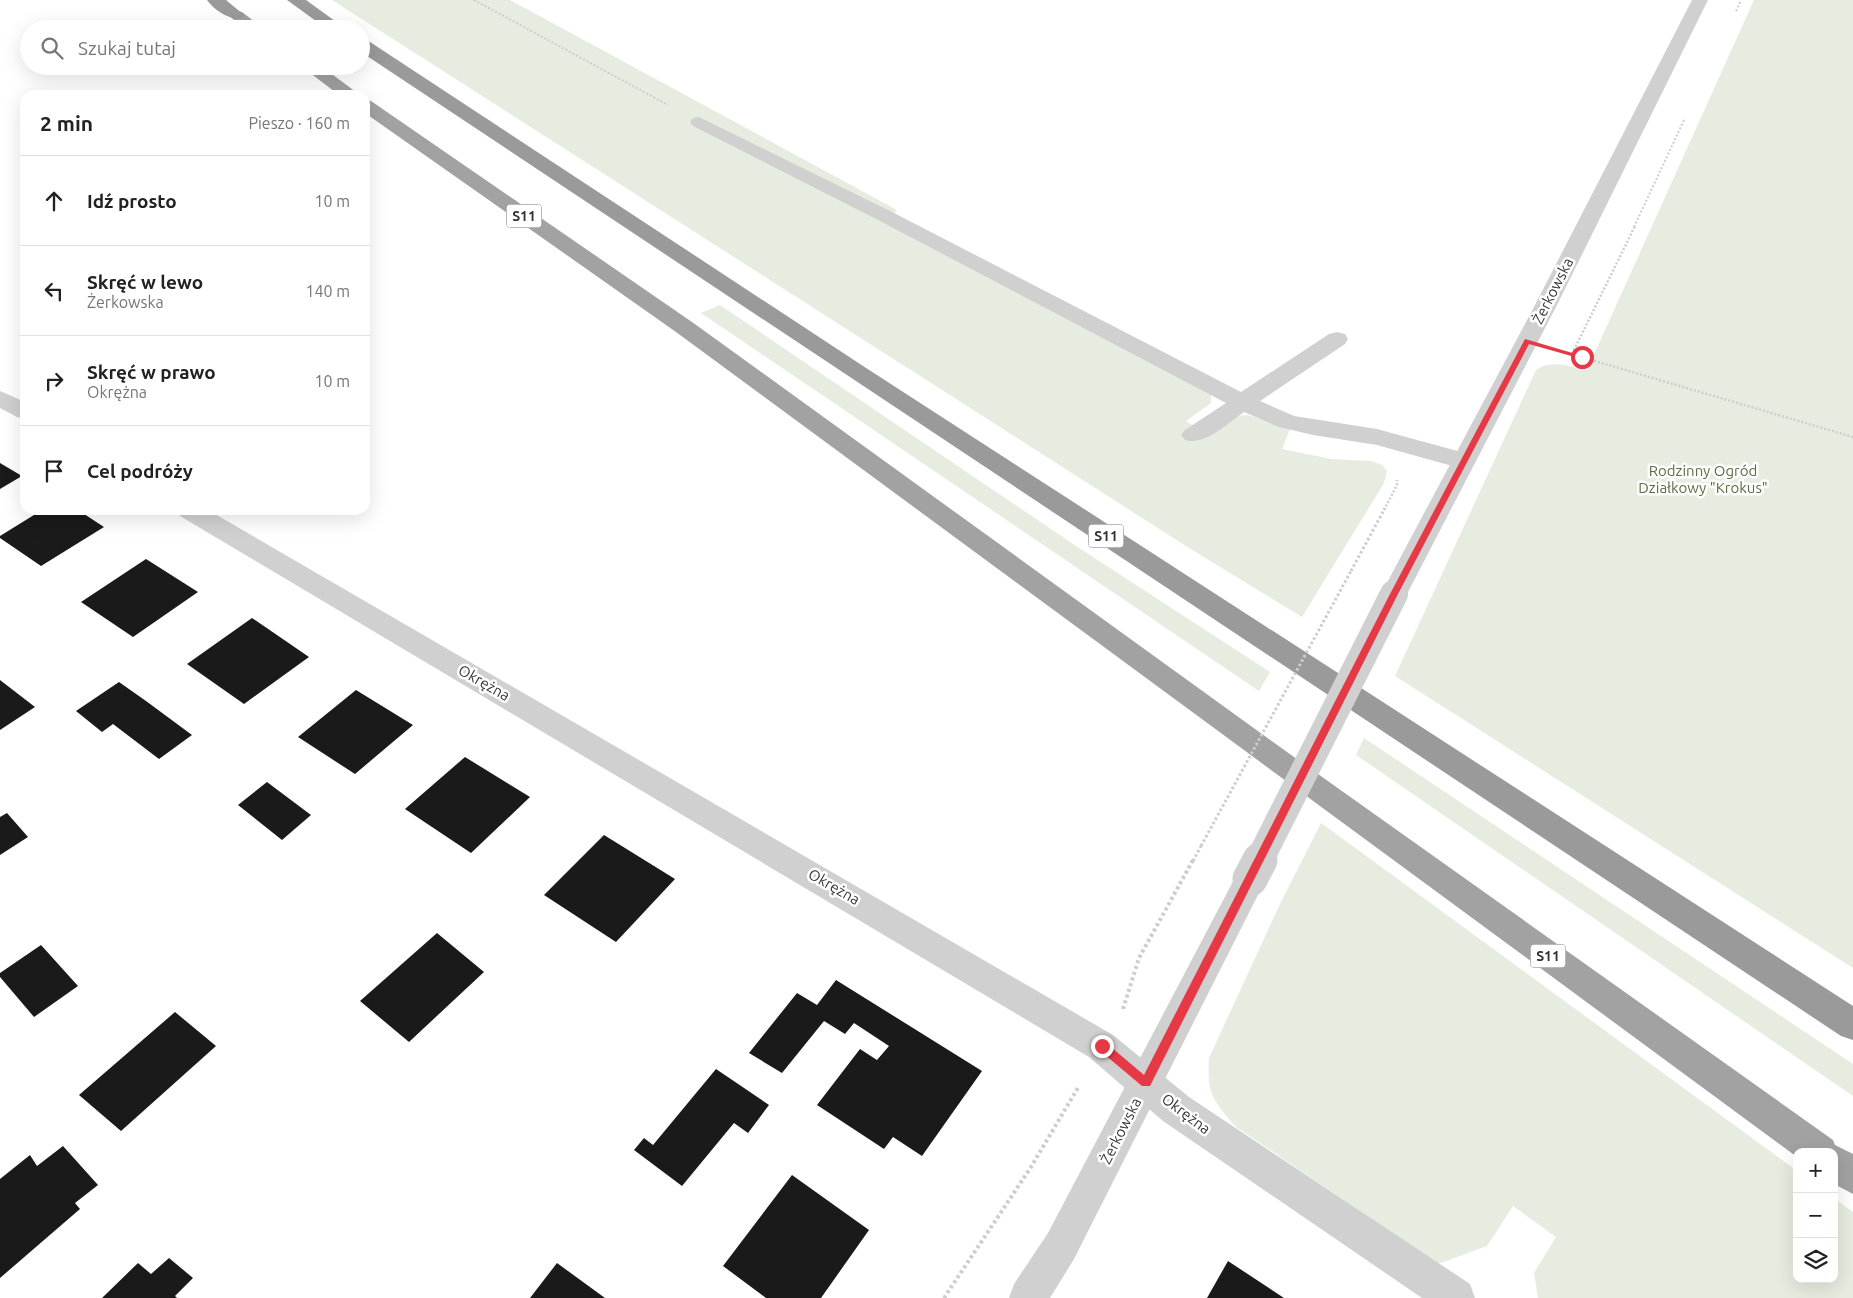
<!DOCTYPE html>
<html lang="pl">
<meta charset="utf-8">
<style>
body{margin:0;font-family:Ubuntu,sans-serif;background:#f6f6f6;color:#222}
.controls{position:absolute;right:15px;bottom:15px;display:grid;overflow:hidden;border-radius:10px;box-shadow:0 5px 20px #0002}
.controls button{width:45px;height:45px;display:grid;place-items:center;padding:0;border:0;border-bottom:1px solid #e0e0e0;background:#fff;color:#222;font:25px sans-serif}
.stop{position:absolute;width:15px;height:15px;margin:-11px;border:4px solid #e63946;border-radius:50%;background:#fff}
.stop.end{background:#e63946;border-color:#fff;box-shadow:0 1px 5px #0008}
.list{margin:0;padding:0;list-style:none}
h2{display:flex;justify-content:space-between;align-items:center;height:65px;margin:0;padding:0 20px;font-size:21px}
h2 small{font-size:16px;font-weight:400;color:#767676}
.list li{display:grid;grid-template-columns:32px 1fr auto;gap:15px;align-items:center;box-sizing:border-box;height:90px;padding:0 20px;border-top:1px solid #e0e0e0}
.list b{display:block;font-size:19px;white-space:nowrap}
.list p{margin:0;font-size:16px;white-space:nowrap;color:#767676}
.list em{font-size:16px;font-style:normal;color:#767676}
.icon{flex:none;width:28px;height:28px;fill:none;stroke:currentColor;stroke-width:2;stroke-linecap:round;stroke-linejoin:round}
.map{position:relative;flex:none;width:1853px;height:1298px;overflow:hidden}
.search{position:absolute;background:#fff;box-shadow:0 5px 20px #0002;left:20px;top:20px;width:350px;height:55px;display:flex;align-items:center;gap:12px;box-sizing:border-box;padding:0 18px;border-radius:28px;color:#767676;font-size:19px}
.panel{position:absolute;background:#fff;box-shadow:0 5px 20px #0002;left:20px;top:90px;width:350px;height:425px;border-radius:15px}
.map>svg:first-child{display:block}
.green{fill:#e6ecdf}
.building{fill:#1a1a1a}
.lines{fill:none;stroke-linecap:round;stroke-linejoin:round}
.path-far3{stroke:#cdcdcd;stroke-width:2;stroke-dasharray:2 2;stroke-linecap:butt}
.path-far2{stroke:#cdcdcd;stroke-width:2.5;stroke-dasharray:2 2;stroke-linecap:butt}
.path-far1{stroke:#cdcdcd;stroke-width:3;stroke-dasharray:2.5 2.5;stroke-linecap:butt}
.path{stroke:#cdcdcd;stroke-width:4;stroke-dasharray:3 3;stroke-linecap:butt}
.service{fill:#d0d0d0;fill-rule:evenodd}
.minor{fill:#d0d0d0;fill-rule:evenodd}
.tertiary{fill:#d0d0d0;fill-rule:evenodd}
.trunk{fill:#a2a2a2;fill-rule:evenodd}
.motorway{fill:#9a9a9a;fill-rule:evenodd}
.path-bridge{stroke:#cdcdcd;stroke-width:3;stroke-dasharray:2.5 2.5;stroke-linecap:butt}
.tertiary-bridge-far1{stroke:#d0d0d0;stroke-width:28}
.tertiary-bridge{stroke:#d0d0d0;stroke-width:35}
.route{fill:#e63946}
.labels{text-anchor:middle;stroke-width:5;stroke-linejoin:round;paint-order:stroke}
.shield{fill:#fff;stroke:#707070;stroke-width:1}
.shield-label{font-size:14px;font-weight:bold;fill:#333}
.street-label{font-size:15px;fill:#333;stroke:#fff}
.park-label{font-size:15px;fill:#56703f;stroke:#fff}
</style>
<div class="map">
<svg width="1853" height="1298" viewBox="0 0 1853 1298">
<rect width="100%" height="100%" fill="#fff"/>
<path class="green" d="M 332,0 L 510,0 L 897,210 L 890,216 L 1211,394 L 1211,403 L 1186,421 L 1207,435 L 1237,416 L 1248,415 L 1290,429 L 1282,449 L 1331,459 L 1371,461 L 1382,465 L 1387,471 L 1384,483 L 1302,617 L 1186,546 Z
M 1754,0 L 1853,0 L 1853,968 L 1395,676 L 1536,370 C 1552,359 1570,367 1587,370 Z
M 720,305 L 1076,546 L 1270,672 L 1259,691 L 701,313 Z
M 1364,738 L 1853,1064 L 1853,1096 L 1356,755 Z
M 1321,823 L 1797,1171 L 1797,1279 L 1834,1279 L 1834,1198 L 1853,1212 L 1853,1298 L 1538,1298 L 1534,1273 L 1556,1237 L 1513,1206 L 1487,1246 L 1438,1264 L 1235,1126 C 1212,1099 1207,1094 1209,1058 L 1280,904 Z"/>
<path class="building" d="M 0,463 L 22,476 L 0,489 Z
M 42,510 L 78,510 L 104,527 L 41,566 L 0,538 L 0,536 Z
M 146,559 L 198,592 L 133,637 L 81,602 Z
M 252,618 L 309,657 L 244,704 L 187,664 Z
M 0,680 L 35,707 L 0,730 Z
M 119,682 L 146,701 L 192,735 L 159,759 L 113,724 L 102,732 L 76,711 Z
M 356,690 L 413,725 L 355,774 L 298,737 Z
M 465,757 L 530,797 L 471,853 L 405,809 Z
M 267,782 L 311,815 L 282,840 L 238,805 Z
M 7,813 L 28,837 L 0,855 L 0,817 Z
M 604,835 L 675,879 L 616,942 L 544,895 Z
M 437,933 L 484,972 L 409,1042 L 360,1001 Z
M 41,945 L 78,986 L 34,1017 L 0,977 L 0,973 Z
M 836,980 L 982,1071 L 922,1156 L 893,1137 L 884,1149 L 817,1105 L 860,1049 L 877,1060 L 889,1046 L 854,1023 L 845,1034 L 824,1021 L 782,1073 L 749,1053 L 797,993 L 817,1005 Z
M 175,1012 L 216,1046 L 121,1131 L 79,1095 Z
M 716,1069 L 769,1105 L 748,1133 L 734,1123 L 682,1186 L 634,1150 L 644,1138 L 653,1145 Z
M 63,1146 L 98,1185 L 75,1203 L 80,1209 L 0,1278 L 0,1179 L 30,1155 L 37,1166 Z
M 792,1175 L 869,1230 L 821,1298 L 766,1298 L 723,1266 Z
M 169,1258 L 193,1278 L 175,1296 L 177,1298 L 102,1298 L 138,1263 L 151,1274 Z
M 1228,1261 L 1284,1298 L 1207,1298 Z
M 557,1263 L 605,1298 L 530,1298 Z"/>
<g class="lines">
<path class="path-far3" d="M 474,0 L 668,105
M 1736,11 L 1741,0
M 1634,227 L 1685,118"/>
<path class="path-far2" d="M 1571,354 L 1853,437
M 1572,354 L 1635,226
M 1384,510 L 1397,485 L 1397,480"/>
<path class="path-far1" d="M 1351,571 L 1385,508
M 1193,861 L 1201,846"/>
<path class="path" d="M 1123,1009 L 1139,958 L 1193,860
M 944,1298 L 1031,1167 L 1079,1086"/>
<path class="service" d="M 699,117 L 894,213 L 1241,392 L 1329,334 L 1337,332 L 1345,334 L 1348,339 L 1345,344 L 1260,401 L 1294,416 L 1377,429 L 1472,455 L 1475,461 L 1472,467 L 1463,469 L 1377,445 L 1313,435 L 1279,427 L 1244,412 C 1228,423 1205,446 1185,440 L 1181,435 L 1185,430 L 1226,403 L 880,221 L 693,126 L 690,122 L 693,118 Z"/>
<path class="minor" d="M 0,391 L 25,402 L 25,419 L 17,417 L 0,408 Z
M 176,510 L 208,510 L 1113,1035 L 1189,1097 L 1470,1284 L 1475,1298 L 1422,1298 L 1163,1121 L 1089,1057 L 180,516 Z"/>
<path class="tertiary" d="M 1692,0 L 1708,0 L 1557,305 L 1407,594 L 1403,601 L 1394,603 L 1385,601 L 1381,594 L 1535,305 Z
M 1250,866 L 1261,870 L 1266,879 L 1074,1259 L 1050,1298 L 1009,1298 L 1014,1284 L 1048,1233 L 1239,870 Z"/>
<path class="trunk" d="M 236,10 L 242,12 L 264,29 L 245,29 L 228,15 L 230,12 Z
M 301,66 L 321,66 L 360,95 L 339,95 Z
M 365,100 L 371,101 L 692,322 L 1287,752 L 1833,1140 L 1835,1145 L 1853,1154 L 1853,1194 L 1834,1184 L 1834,1152 L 1797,1152 L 1797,1157 L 676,332 L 365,113 Z"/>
<path class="motorway" d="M 207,0 L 226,0 L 244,15 L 242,18 C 230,21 214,10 207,0 Z
M 287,0 L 306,0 L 346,29 L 327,29 Z
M 361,39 L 367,40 L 863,366 L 1853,1006 L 1853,1040 L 1841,1036 L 361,52 Z"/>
<path class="path-bridge" d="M 1201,846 L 1351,571"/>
<path class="tertiary-bridge-far1" d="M 1259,861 L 1394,594"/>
<path class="tertiary-bridge" d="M 1250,879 L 1260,860"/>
</g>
<path class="route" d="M 1525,339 L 1586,357 L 1582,359 L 1529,344 L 1398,594 L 1150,1086 L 1142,1086 L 1098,1049 L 1098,1042 L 1105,1042 L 1144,1075 L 1390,594 Z"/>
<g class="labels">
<g class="shield">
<rect x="506.5" y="204.5" width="35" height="23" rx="4"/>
<rect x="1088.5" y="524.5" width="35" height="23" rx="4"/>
<rect x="1530.5" y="944.5" width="35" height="23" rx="4"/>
</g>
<g class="shield-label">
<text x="524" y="221">S11</text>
<text x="1106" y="541">S11</text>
<text x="1548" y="961">S11</text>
</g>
<g class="street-label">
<text transform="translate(1553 291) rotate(-63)" y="5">Żerkowska</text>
<text transform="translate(484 683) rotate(30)" y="5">Okrężna</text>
<text transform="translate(834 887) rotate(30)" y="5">Okrężna</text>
<text transform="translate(1186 1114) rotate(37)" y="5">Okrężna</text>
<text transform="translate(1121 1131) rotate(-63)" y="5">Żerkowska</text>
</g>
<g class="park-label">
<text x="1703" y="476">Rodzinny Ogród<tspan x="1703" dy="17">Działkowy "Krokus"</tspan></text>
</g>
</g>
</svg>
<div class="controls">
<button>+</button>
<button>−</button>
<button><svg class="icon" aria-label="layers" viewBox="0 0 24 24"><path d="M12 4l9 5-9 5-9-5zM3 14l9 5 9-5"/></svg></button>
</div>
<div class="stop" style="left:1582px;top:357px"></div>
<div class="stop end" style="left:1102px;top:1046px"></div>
<div class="search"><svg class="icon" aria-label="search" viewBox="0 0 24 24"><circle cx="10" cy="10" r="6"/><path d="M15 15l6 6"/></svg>Szukaj tutaj</div>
<section class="panel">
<h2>2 min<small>Pieszo · 160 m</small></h2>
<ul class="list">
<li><svg class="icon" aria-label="ahead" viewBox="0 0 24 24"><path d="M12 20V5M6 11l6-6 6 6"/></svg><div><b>Idź prosto</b></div><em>10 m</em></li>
<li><svg class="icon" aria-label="left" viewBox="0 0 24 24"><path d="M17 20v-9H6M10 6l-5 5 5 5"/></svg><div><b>Skręć w lewo</b><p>Żerkowska</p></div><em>140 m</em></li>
<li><svg class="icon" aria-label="right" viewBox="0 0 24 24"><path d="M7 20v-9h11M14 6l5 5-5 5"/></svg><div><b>Skręć w prawo</b><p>Okrężna</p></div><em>10 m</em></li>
<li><svg class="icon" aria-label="arrive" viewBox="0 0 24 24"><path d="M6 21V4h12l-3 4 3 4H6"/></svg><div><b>Cel podróży</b></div></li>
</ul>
</section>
</div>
